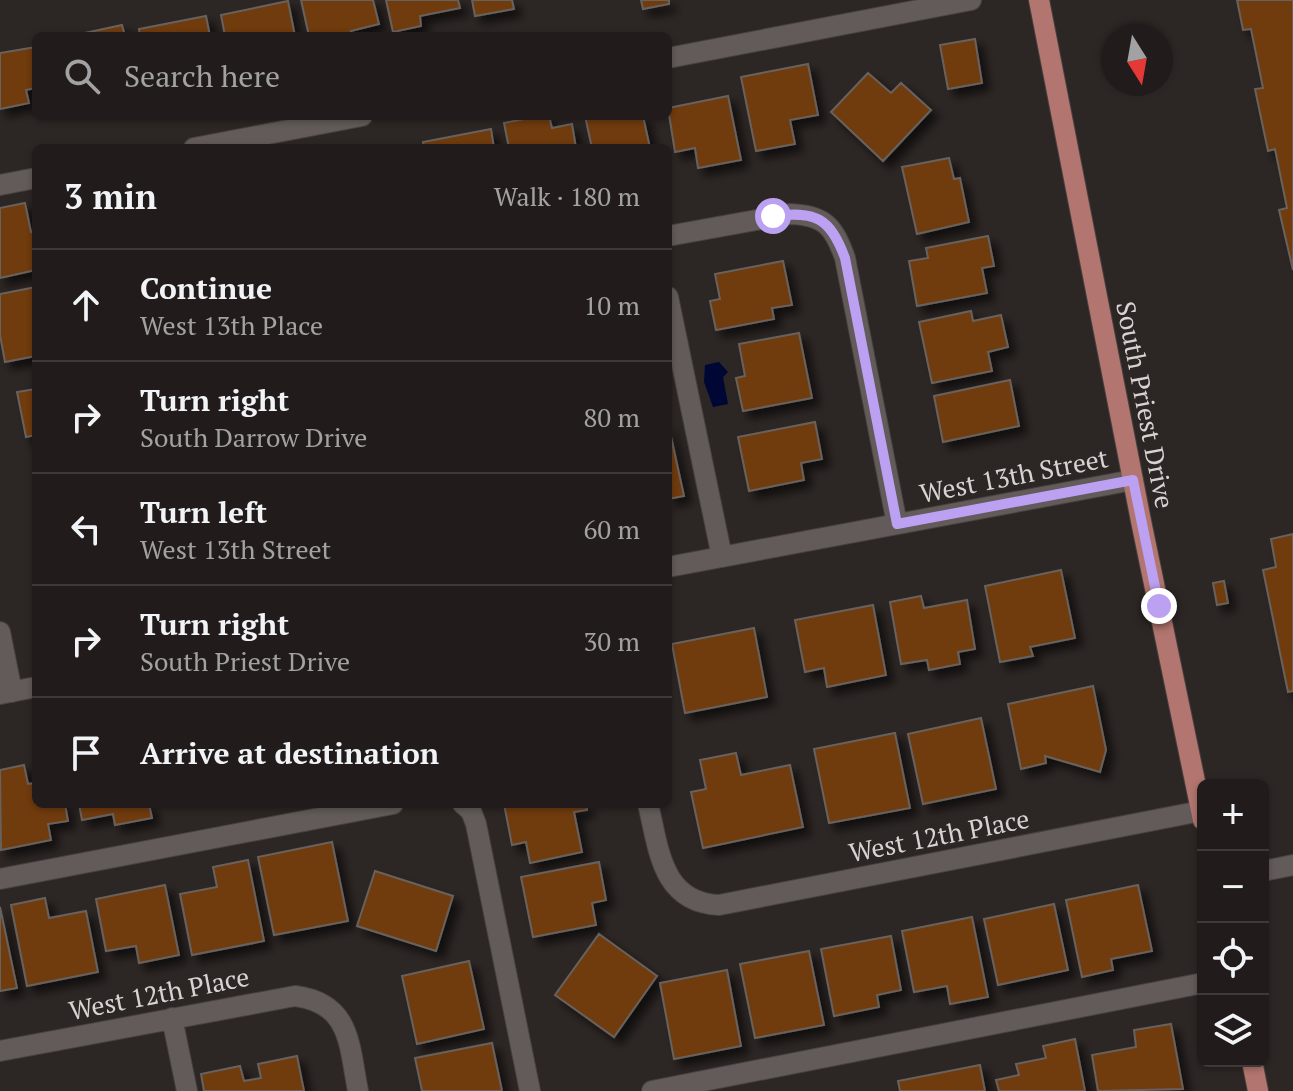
<!DOCTYPE html>
<meta charset="utf-8">
<style>
body{margin:0;font-family:"PT Serif",serif;background:#292524;color:#f1f3f6}
.controls{position:absolute;right:24px;bottom:24px;display:grid;overflow:hidden;border-radius:12px;box-shadow:0 2px 6px #0004}
.controls button{width:72px;height:72px;display:grid;place-items:center;padding:0;border:0;border-bottom:2px solid #3e3a3a;background:#211c1b;color:#f1f3f6;font:40px sans-serif}
.compass{position:absolute;left:1101px;top:24px;width:72px;height:72px;border-radius:50%;background:#211c1b;box-shadow:0 2px 6px #0004;rotate:169deg}
.stop{position:absolute;width:24px;height:24px;margin:-18px;border:6px solid #bca0f2;border-radius:50%;background:#fff}
.stop.end{background:#bca0f2;border-color:#fff;box-shadow:0 2px 8px #0008}
.list{margin:0;padding:0;list-style:none}
h2{display:flex;justify-content:space-between;align-items:center;height:104px;margin:0;padding:0 32px;font-size:34px}
h2 small{font-size:26px;font-weight:400;color:#a2a1a3}
.list li{display:grid;grid-template-columns:52px 1fr auto;gap:24px;align-items:center;box-sizing:border-box;height:112px;padding:0 32px;border-top:2px solid #3e3a3a}
.list b{display:block;font-size:30px;white-space:nowrap}
.list p{margin:0;font-size:26px;white-space:nowrap;color:#a2a1a3}
.list em{font-size:26px;font-style:normal;color:#a2a1a3}
.icon{flex:none;width:44px;height:44px;fill:none;stroke:currentColor;stroke-width:2;stroke-linecap:round;stroke-linejoin:round}
.map{position:relative;flex:none;width:1293px;height:1091px;overflow:hidden}
.search{position:absolute;background:#211c1b;box-shadow:0 2px 6px #0004;left:32px;top:32px;width:640px;height:88px;display:flex;align-items:center;gap:20px;box-sizing:border-box;padding:0 28px;border-radius:12px;color:#a2a1a3;font-size:30px}
.panel{position:absolute;background:#211c1b;box-shadow:0 2px 6px #0004;left:32px;top:144px;width:640px;height:664px;border-radius:12px}
.map>svg:first-child{display:block}
.water{fill:#000735}
.building{fill:#703a0d;stroke:#68625e;stroke-width:2;filter:url(#shadow)}
.lines{fill:none;stroke-linecap:round;stroke-linejoin:round}
.minor-casing{stroke:#474240;stroke-width:22}
.major-casing{stroke:#474240;stroke-width:22}
.minor{stroke:#625b59;stroke-width:20}
.major{stroke:#b2756f;stroke-width:20}
.route{stroke:#bca0f2;stroke-width:10}
.labels{text-anchor:middle;stroke-width:8;stroke-linejoin:round;paint-order:stroke}
.street-label{font-size:26px;fill:#d7d3d2;stroke:#2c2624}
</style>
<div class="map">
<svg width="1293" height="1091" viewBox="0 0 1293 1091">
<defs>
<filter id="shadow"><feDropShadow dx="7" dy="7" stdDeviation="4" flood-color="#0009"/></filter>
</defs>
<rect width="100%" height="100%" fill="#2c2624"/>
<path class="water" d="M 719,362 L 728,372 L 723,377 L 728,404 L 713,407 L 704,382 L 705,365 Z"/>
<path class="building" d="M 301,0 L 373,0 L 379,24 L 351,31 L 353,36 L 309,36 Z
M 386,0 L 458,0 L 460,8 L 420,16 L 421,26 L 393,32 Z
M 472,0 L 512,0 L 514,9 L 475,16 Z
M 641,0 L 669,0 L 669,4 L 643,9 Z
M 1237,0 L 1293,0 L 1293,270 L 1279,210 L 1287,208 L 1275,149 L 1268,151 L 1255,89 L 1263,88 L 1251,29 L 1243,30 Z
M 288,1 L 295,36 L 225,36 L 221,15 Z
M 206,16 L 210,36 L 140,36 L 139,29 Z
M 122,25 L 125,36 L 71,36 Z
M 975,39 L 982,83 L 948,89 L 940,45 Z
M 36,47 L 36,88 L 26,90 L 29,103 L 0,109 L 0,53 Z
M 808,64 L 818,115 L 790,120 L 795,144 L 756,151 L 741,77 Z
M 868,73 L 891,93 L 901,83 L 931,110 L 883,161 L 831,112 Z
M 728,96 L 741,160 L 698,168 L 695,148 L 675,152 L 668,108 Z
M 539,116 L 549,116 L 552,128 L 572,124 L 576,148 L 509,148 L 504,123 Z
M 585,116 L 643,116 L 650,148 L 592,148 Z
M 491,129 L 494,148 L 424,148 L 423,142 Z
M 949,158 L 954,179 L 960,178 L 969,222 L 917,234 L 902,167 Z
M 25,203 L 31,232 L 36,231 L 36,270 L 0,278 L 0,208 Z
M 988,236 L 994,266 L 982,268 L 987,293 L 917,306 L 909,261 L 928,258 L 926,248 Z
M 783,261 L 792,305 L 772,308 L 774,319 L 716,330 L 710,301 L 720,299 L 715,274 Z
M 36,287 L 36,356 L 5,362 L 0,335 L 0,294 Z
M 971,311 L 973,321 L 1001,315 L 1008,347 L 988,352 L 992,371 L 932,383 L 919,322 Z
M 799,333 L 812,398 L 743,411 L 736,378 L 745,376 L 739,344 Z
M 1010,380 L 1019,426 L 943,442 L 934,396 Z
M 36,389 L 36,435 L 26,437 L 17,392 Z
M 815,422 L 822,459 L 801,463 L 804,480 L 749,491 L 738,437 Z
M 668,423 L 684,496 L 668,499 Z
M 1293,534 L 1293,691 L 1288,692 L 1263,570 L 1276,567 L 1271,539 Z
M 1061,570 L 1075,638 L 1030,647 L 1033,656 L 1000,662 L 985,586 Z
M 1224,581 L 1228,603 L 1217,605 L 1213,583 Z
M 921,596 L 924,608 L 967,600 L 975,649 L 958,652 L 960,664 L 929,670 L 927,660 L 901,664 L 890,602 Z
M 873,605 L 886,675 L 827,687 L 824,668 L 805,672 L 795,620 Z
M 754,628 L 767,697 L 685,713 L 672,644 Z
M 1093,686 L 1106,750 L 1100,772 L 1045,756 L 1046,763 L 1021,769 L 1008,704 Z
M 981,718 L 996,789 L 923,804 L 908,734 Z
M 895,733 L 910,808 L 829,823 L 814,749 Z
M 736,753 L 741,775 L 790,765 L 803,827 L 703,848 L 691,792 L 706,789 L 700,760 Z
M 24,765 L 28,784 L 36,783 L 36,804 L 65,804 L 68,821 L 48,824 L 51,840 L 1,850 L 0,770 Z
M 79,804 L 149,804 L 152,818 L 115,825 L 113,814 L 82,820 Z
M 504,804 L 586,804 L 587,810 L 574,812 L 582,852 L 530,863 L 526,842 L 512,845 Z
M 332,842 L 348,921 L 274,935 L 258,857 Z
M 248,860 L 264,941 L 192,955 L 180,894 L 217,887 L 213,867 Z
M 599,862 L 606,900 L 592,903 L 596,925 L 533,937 L 521,877 Z
M 375,871 L 453,896 L 436,951 L 357,926 Z
M 165,885 L 179,955 L 139,963 L 136,946 L 106,951 L 96,899 Z
M 1138,885 L 1152,951 L 1111,959 L 1113,970 L 1082,977 L 1066,900 Z
M 45,898 L 49,918 L 86,911 L 98,972 L 27,986 L 11,905 Z
M 1054,904 L 1068,970 L 998,985 L 984,919 Z
M 0,907 L 17,988 L 0,991 Z
M 972,917 L 988,997 L 950,1004 L 947,986 L 914,992 L 902,931 Z
M 599,934 L 657,976 L 614,1037 L 555,995 Z
M 891,936 L 901,990 L 877,995 L 879,1007 L 834,1016 L 821,949 Z
M 809,951 L 824,1025 L 755,1038 L 740,964 Z
M 469,961 L 484,1029 L 417,1044 L 402,976 Z
M 727,970 L 741,1046 L 674,1059 L 660,983 Z
M 1171,1024 L 1183,1089 L 1098,1091 L 1092,1055 L 1136,1047 L 1134,1030 Z
M 1075,1039 L 1085,1091 L 999,1091 L 996,1080 L 1019,1075 L 1016,1064 L 1046,1058 L 1043,1046 Z
M 492,1043 L 502,1091 L 422,1091 L 415,1058 Z
M 297,1056 L 304,1091 L 204,1091 L 201,1074 L 240,1066 L 244,1081 L 261,1078 L 258,1064 Z
M 980,1065 L 985,1091 L 900,1091 L 898,1081 Z"/>
<g class="lines">
<defs>
<path id="minor" d="M 668,58 L 971,0
M 194,148 L 362,116
M 0,185 L 36,178
M 668,236 L 790,214 C 825,215 834,227 845,258 L 897,524
M 668,297 L 722,557
M 668,567 L 1133,480
M 0,632 L 12,692
M 0,694 L 36,687
M 463,804 L 471,811 L 476,824 L 530,1091
M 648,804 C 659,849 661,902 719,905 L 1201,811
M 1263,871 L 1293,865
M 0,879 L 393,804
M 172,1018 L 187,1091
M 0,1051 L 295,996 C 351,1003 349,1045 358,1091
M 652,1091 L 1203,983"/>
<path id="major" d="M 1039,0 L 1141,521 L 1203,820
M 1252,1061 L 1258,1091"/>
</defs>
<use href="#minor" class="minor-casing"/>
<use href="#major" class="major-casing"/>
<use href="#minor" class="minor"/>
<use href="#major" class="major"/>
</g>
<g class="lines">
<path class="route" d="M 773,216 C 815,211 830,217 845,258 L 897,524 L 1133,480 L 1159,606"/>
</g>
<g class="labels">
<g class="street-label">
<text transform="translate(1145 405) rotate(79)" y="9">South Priest Drive</text>
<text transform="translate(1014 476) rotate(-11)" y="9">West 13th Street</text>
<text transform="translate(939 836) rotate(-11)" y="9">West 12th Place</text>
<text transform="translate(159 994) rotate(-11)" y="9">West 12th Place</text>
</g>
</g>
</svg>
<div class="controls">
<button>+</button>
<button>−</button>
<button><svg class="icon" aria-label="locate" viewBox="0 0 24 24"><circle cx="12" cy="12" r="6"/><path d="M12 2v4M12 18v4M2 12h4M18 12h4"/></svg></button>
<button><svg class="icon" aria-label="layers" viewBox="0 0 24 24"><path d="M12 4l9 5-9 5-9-5zM3 14l9 5 9-5"/></svg></button>
</div>
<svg class="compass" viewBox="-18 -18 36 36"><path d="M0-13l5 13h-10z" fill="#e53935"/><path d="M0 13l5-13h-10z" fill="#a2a1a3"/></svg>
<div class="stop" style="left:773px;top:216px"></div>
<div class="stop end" style="left:1159px;top:606px"></div>
<div class="search"><svg class="icon" aria-label="search" viewBox="0 0 24 24"><circle cx="10" cy="10" r="6"/><path d="M15 15l6 6"/></svg>Search here</div>
<section class="panel">
<h2>3 min<small>Walk · 180 m</small></h2>
<ul class="list">
<li><svg class="icon" aria-label="ahead" viewBox="0 0 24 24"><path d="M12 20V5M6 11l6-6 6 6"/></svg><div><b>Continue</b><p>West 13th Place</p></div><em>10 m</em></li>
<li><svg class="icon" aria-label="right" viewBox="0 0 24 24"><path d="M7 20v-9h11M14 6l5 5-5 5"/></svg><div><b>Turn right</b><p>South Darrow Drive</p></div><em>80 m</em></li>
<li><svg class="icon" aria-label="left" viewBox="0 0 24 24"><path d="M17 20v-9H6M10 6l-5 5 5 5"/></svg><div><b>Turn left</b><p>West 13th Street</p></div><em>60 m</em></li>
<li><svg class="icon" aria-label="right" viewBox="0 0 24 24"><path d="M7 20v-9h11M14 6l5 5-5 5"/></svg><div><b>Turn right</b><p>South Priest Drive</p></div><em>30 m</em></li>
<li><svg class="icon" aria-label="arrive" viewBox="0 0 24 24"><path d="M6 21V4h12l-3 4 3 4H6"/></svg><div><b>Arrive at destination</b></div></li>
</ul>
</section>
</div>
